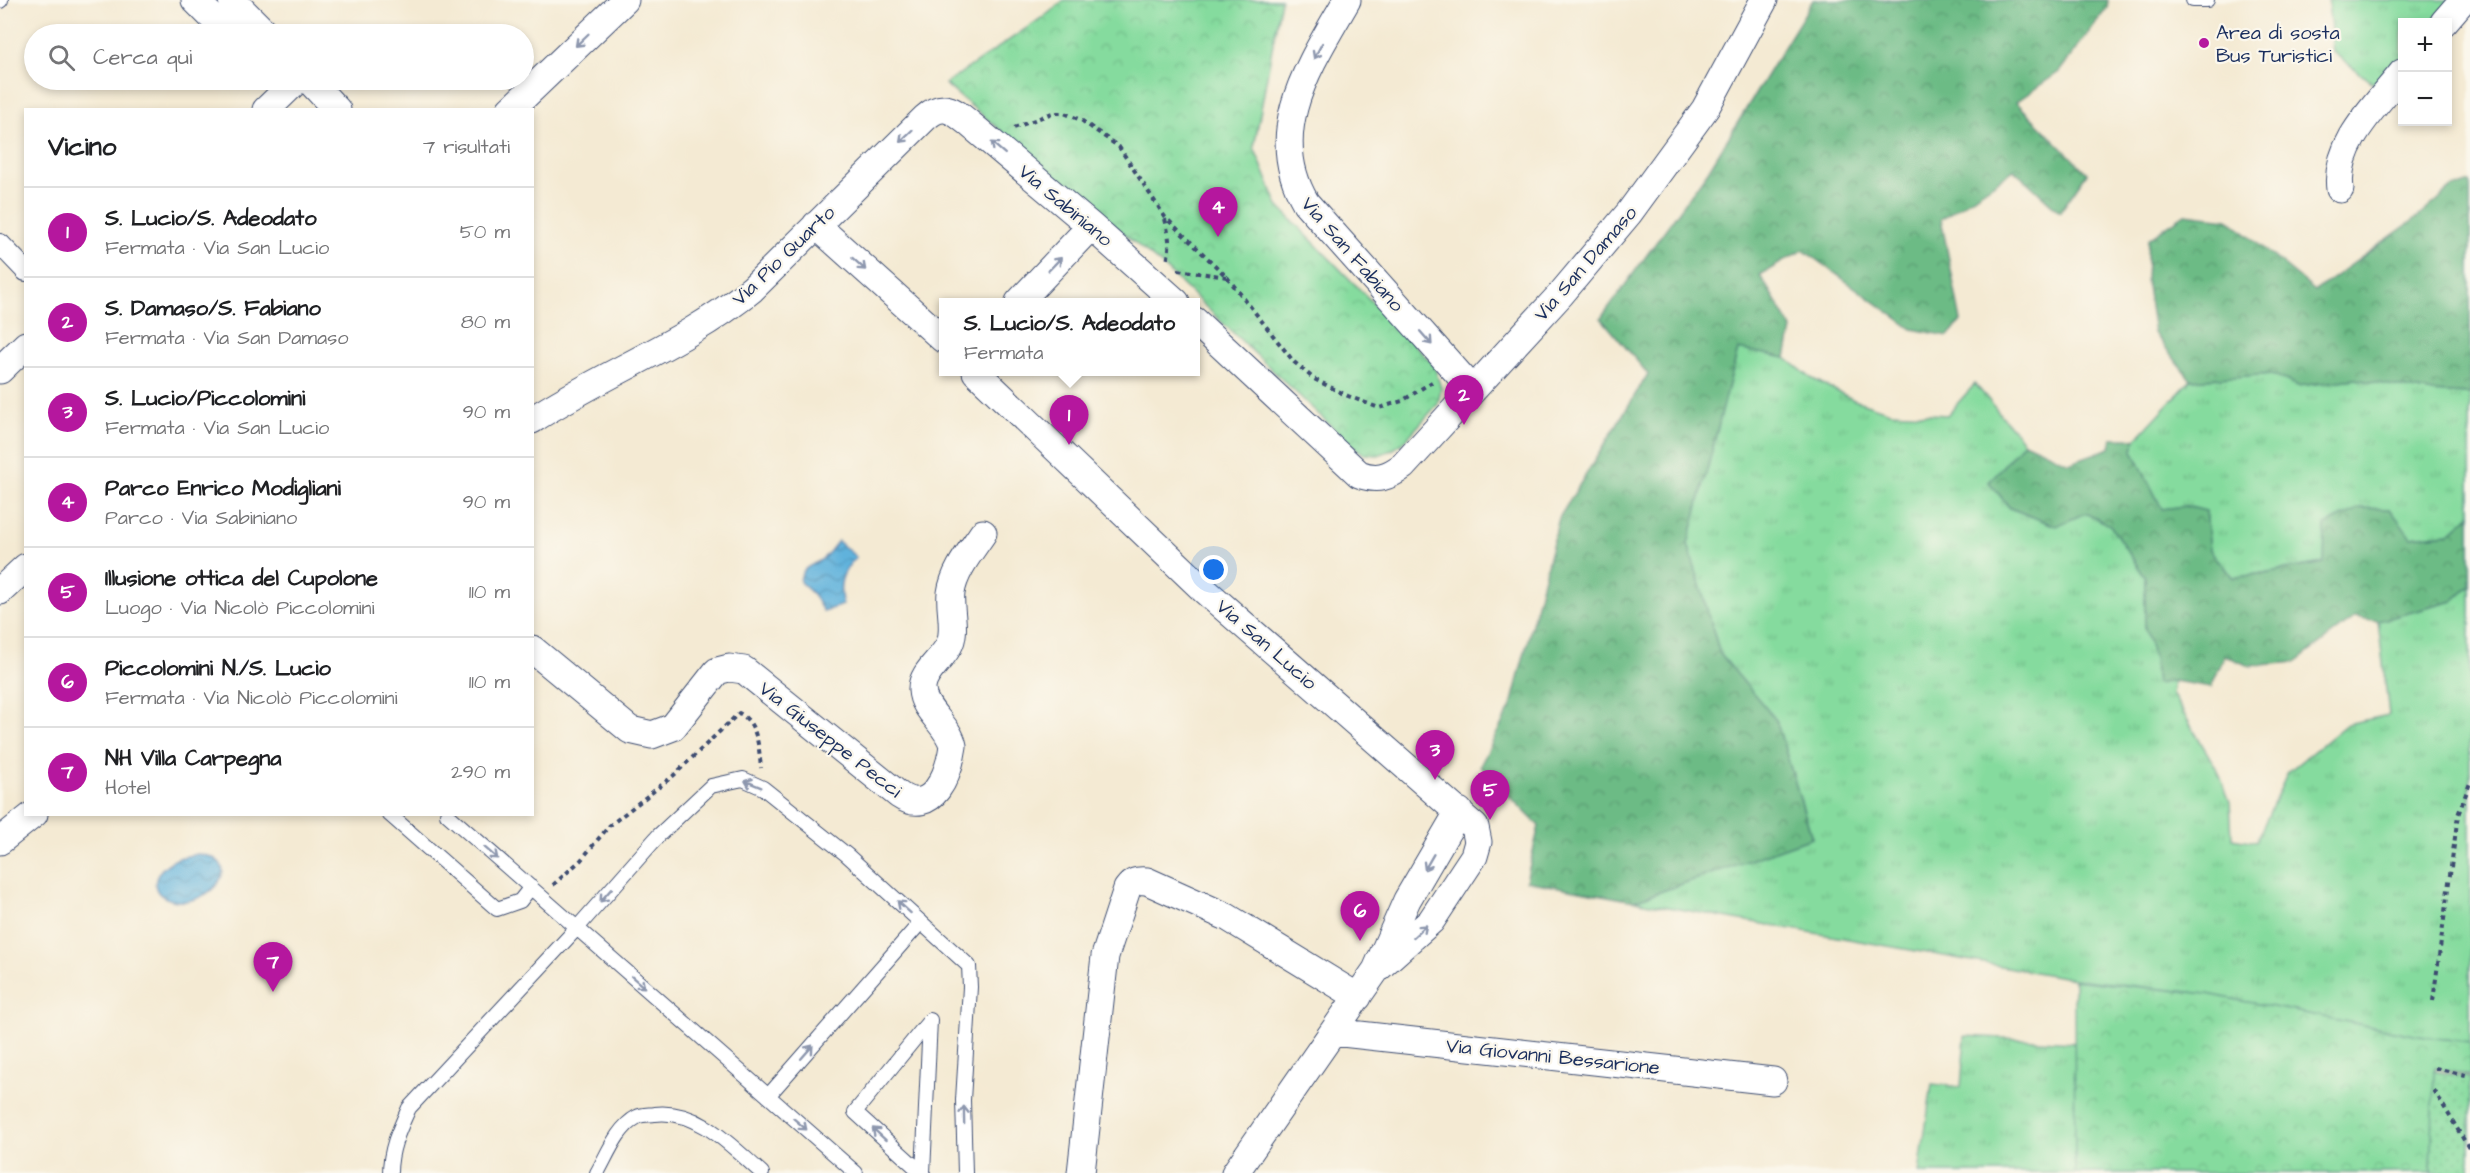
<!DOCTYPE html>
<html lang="it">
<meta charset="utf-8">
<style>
body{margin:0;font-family:"Architects Daughter",sans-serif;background:#f6f6f6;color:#202124}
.controls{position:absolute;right:18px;top:18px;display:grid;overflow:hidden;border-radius:0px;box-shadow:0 3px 9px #0003}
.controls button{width:54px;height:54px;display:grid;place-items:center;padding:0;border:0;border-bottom:2px solid #e0e0e0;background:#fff;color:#202124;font:30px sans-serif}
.you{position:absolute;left:1214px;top:570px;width:21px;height:21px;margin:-15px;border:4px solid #fff;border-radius:50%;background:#1a73e8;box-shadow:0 0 0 9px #1a73e833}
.badge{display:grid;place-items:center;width:39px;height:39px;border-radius:50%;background:#b5179e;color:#fff;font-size:20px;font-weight:700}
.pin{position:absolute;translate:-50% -50px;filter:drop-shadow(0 2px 3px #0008)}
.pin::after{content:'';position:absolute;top:32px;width:21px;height:18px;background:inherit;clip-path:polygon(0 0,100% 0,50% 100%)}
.popup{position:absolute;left:939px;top:298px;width:261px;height:78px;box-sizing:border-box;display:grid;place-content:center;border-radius:0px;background:#fff;filter:drop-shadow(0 2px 4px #0005);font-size:20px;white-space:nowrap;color:#757577}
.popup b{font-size:22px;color:#202124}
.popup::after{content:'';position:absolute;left:50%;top:100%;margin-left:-12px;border:12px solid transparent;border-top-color:#fff}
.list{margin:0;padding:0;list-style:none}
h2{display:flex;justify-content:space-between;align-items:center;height:78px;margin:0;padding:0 24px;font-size:26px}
h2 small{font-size:20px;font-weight:400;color:#757577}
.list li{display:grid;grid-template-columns:39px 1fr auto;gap:18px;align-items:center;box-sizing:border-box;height:90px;padding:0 24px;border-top:2px solid #e0e0e0}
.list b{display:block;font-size:22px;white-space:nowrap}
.list p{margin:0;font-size:20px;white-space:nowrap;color:#757577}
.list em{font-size:20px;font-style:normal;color:#757577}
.icon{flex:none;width:33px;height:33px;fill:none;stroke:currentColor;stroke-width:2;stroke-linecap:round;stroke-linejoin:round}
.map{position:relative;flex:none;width:2470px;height:1173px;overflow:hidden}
.search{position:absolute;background:#fff;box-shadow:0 3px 9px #0003;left:24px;top:24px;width:510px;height:66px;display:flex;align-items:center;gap:15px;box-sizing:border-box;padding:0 21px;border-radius:33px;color:#757577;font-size:22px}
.panel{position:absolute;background:#fff;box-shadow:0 3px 9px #0003;left:24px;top:108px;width:510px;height:708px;border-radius:0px}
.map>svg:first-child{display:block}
.grass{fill:url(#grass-tufts);stroke:#50857e;stroke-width:1.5}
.forest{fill:url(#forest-crowns);stroke:#447572;stroke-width:1.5}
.park{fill:url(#park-crowns);stroke:#50857e;stroke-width:1.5}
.garden{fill:url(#garden-dots);stroke:#50857e;stroke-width:1.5}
.water{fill:url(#water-waves);stroke:#3e709d;stroke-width:1.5}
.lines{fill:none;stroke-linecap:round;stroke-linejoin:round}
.service-casing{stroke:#3c4b70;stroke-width:16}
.pedestrian-casing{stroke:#3c4b70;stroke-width:22}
.minor-casing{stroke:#3c4b70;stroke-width:29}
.path{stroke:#3c4b70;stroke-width:4;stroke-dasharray:4.5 4.5;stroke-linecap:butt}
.service{stroke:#fff;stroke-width:14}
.pedestrian{stroke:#fff;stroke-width:20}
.minor{stroke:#fff;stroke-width:27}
.oneway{stroke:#8d97ae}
.poi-dot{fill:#b5179e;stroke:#fbf7ec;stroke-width:2}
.labels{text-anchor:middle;stroke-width:4.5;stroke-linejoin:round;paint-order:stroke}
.poi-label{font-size:20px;fill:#1b2f5e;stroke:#fbf7ec;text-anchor:start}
.street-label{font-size:20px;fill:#1b2f5e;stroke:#fbf7ec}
</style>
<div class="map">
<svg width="2470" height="1173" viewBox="0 0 2470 1173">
<defs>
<pattern id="grass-tufts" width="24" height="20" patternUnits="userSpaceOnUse" patternTransform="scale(1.5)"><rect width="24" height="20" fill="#85db9e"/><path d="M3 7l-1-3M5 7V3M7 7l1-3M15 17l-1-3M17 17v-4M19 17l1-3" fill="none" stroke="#72bc8a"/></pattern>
<pattern id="forest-crowns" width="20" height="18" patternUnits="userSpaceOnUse" patternTransform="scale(1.5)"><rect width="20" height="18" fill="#6cbb85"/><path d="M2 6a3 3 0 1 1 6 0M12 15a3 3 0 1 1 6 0" fill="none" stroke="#589870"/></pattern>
<pattern id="park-crowns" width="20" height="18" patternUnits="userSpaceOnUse" patternTransform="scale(1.5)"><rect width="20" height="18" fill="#85db9e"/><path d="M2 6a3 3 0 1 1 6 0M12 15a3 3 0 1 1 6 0" fill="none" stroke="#72bc8a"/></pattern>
<pattern id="garden-dots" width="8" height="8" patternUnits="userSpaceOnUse" patternTransform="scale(1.5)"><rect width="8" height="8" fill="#85db9e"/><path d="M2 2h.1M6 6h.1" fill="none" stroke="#72bc8a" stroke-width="1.8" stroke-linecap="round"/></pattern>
<pattern id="water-waves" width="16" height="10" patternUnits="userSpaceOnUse" patternTransform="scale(1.5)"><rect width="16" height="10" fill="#60b2dc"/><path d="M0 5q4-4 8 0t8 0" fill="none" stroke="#4e91b6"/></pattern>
</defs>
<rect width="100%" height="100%" fill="#fbf7ec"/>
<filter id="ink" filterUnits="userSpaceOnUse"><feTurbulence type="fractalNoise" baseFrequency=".0167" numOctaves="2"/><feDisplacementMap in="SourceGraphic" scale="12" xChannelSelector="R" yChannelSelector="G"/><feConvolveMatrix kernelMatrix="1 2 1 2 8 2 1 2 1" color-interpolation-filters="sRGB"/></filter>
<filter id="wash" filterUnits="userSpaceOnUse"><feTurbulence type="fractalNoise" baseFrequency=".008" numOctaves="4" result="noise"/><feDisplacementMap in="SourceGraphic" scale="24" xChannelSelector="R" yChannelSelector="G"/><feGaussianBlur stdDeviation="1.35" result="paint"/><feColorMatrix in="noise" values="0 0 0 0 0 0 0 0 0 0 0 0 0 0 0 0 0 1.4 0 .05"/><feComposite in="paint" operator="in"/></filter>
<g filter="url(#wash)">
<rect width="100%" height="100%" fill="#f4ead3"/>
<path class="grass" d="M 2328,0 L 2451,0 L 2432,22 L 2402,22 L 2402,57 L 2377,86 L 2333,52 Z
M 1738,349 L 1786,358 L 1811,378 L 1854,400 L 1890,412 L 1947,415 L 1975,384 L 2024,442 L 1989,482 L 2010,508 L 2056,526 L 2085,513 L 2110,525 L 2145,577 L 2145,629 L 2154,657 L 2157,683 L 2174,681 L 2172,694 L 2218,771 L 2230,802 L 2232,838 L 2256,842 L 2288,772 L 2347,724 L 2389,715 L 2378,621 L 2453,601 L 2470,585 L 2470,1042 L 2418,1036 L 2207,994 L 2074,979 L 1634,901 L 1812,838 L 1776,720 L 1720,654 L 1688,544 Z
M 2272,374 L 2298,386 L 2355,379 L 2429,392 L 2470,394 L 2470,515 L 2450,533 L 2410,537 L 2390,509 L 2324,563 L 2233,578 L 2210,550 L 2206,511 L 2186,506 L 2162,509 L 2133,451 L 2135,440 L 2191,380 Z
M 1965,1036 L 2075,1042 L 2075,1173 L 1919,1173 L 1932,1084 L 1961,1087 Z"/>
<path class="forest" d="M 1813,0 L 2108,0 L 2107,8 L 2059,72 L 2016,102 L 2087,173 L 2060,212 L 2014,170 L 1941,219 L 1961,321 L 1948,336 L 1912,329 L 1803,250 L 1760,275 L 1792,329 L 1786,358 L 1738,349 L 1688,544 L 1720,654 L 1776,720 L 1812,838 L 1634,901 L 1526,881 L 1539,826 L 1480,766 L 1511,706 L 1559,518 L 1648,374 L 1601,318 L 1708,171 Z
M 2470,182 L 2470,394 L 2429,392 L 2355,379 L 2298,386 L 2272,374 L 2191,380 L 2154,333 L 2146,279 L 2148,239 L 2185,214 L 2228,219 L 2315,291 L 2419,216 L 2452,188 Z
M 2112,438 L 2127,438 L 2135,440 L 2133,451 L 2162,509 L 2186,506 L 2206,511 L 2210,550 L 2233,578 L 2324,563 L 2325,525 L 2360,508 L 2390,509 L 2411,537 L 2450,533 L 2470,515 L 2470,585 L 2453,601 L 2378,621 L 2355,617 L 2296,662 L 2249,666 L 2225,655 L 2211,687 L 2174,681 L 2157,684 L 2154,657 L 2145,629 L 2145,577 L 2110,525 L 2085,513 L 2056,526 L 2010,508 L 1989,482 L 2024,442 L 2069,463 L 2110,448 Z"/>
<path class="park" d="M 1064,0 L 1281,0 L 1254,147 L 1278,206 L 1434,365 L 1441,388 L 1438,404 L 1403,443 L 1392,450 L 1378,455 L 1364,454 L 1349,443 L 1165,268 L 945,84 L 1050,12 Z
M 2074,980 L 2207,994 L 2418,1036 L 2470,1042 L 2470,1076 L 2435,1068 L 2431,1173 L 2075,1173 Z"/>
<path class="garden" d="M 2434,1071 L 2470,1078 L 2470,1173 L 2431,1173 Z"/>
<path class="water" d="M 838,541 L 856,557 C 842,572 837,584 843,605 L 823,611 L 813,594 L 800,582 C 801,566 811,567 822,559 C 828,555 833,547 838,541 Z
M 198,854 C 249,860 210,905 178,901 C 150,898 148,876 171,862 C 179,856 188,856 198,854 Z"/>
</g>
<g filter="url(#ink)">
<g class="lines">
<defs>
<path id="service" d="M 2193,0 L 2207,0
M 0,1 L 1,0
M 389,814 L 497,909 L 520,901 L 531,887
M 447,814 L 856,1173
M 768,1096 L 921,922
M 390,1173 C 390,1149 399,1130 409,1108 L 577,928 L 659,835 L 711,786 L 743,779 L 763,788 L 847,855 L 969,966 L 970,987 L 963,1100 L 965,1173
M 597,1173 C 608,1154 617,1128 637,1117 C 642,1114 650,1115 655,1114 C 699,1109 732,1147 762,1173
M 922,1173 L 855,1112 L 930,1020
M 923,1173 L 930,1020"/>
<path id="pedestrian" d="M 0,244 L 26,271"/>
<path id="minor" d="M 195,0 L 229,34
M 232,0 L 266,34
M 1347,0 C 1311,63 1263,131 1306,203 L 1473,390
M 2444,22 L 2463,0
M 309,80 L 337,110
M 266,110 L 297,80
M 510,110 L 625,0
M 2340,189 C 2334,144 2376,106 2402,73
M 816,225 L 943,339
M 1019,302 L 1091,226
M 1195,321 L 1359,474 C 1377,481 1388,477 1403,466 L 1561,294 L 1629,213 L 1705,109 L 1764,0
M 0,370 L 26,345
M 976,372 L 1204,590 L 1475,827 L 1478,842 L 1474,856 L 1431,921 L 1376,970
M 532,420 C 604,373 687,343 752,289 L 925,118 C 944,101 954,111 971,125 L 1091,226 L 1176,302
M 0,591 L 26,567
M 532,649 L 630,730 L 652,735 L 673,727 L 717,671 L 729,668 L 744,670 L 899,795 C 933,818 949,773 953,746 C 949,725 923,711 922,690 C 921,672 944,659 950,643 C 956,628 949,609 951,593 C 954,571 971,551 983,533
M 0,841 L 34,814
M 1333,1032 L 1773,1081
M 1081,1173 L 1105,956 L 1127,889 C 1133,881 1137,880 1147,881 L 1227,917 L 1358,997
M 1235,1173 L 1376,970 L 1407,900 L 1459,811"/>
</defs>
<use href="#service" class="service-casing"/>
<use href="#pedestrian" class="pedestrian-casing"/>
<use href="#minor" class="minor-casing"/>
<path class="path" d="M 1014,128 L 1052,113 L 1064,113 L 1081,120 L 1119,147 L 1165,217 L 1227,277 L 1294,362 L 1314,379 L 1348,396 L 1379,408 L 1402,401 L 1432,382
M 1165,219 C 1169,234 1171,246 1167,261
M 1178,270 L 1227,277
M 553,885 L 581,860 L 609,826 L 673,776 L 739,713 C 758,723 759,749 761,768
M 2433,1001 L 2458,815 L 2470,783
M 2435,1068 L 2470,1076
M 2434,1090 L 2470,1150"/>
<use href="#service" class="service"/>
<use href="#pedestrian" class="pedestrian"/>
<use href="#minor" class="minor"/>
</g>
<defs><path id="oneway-shaft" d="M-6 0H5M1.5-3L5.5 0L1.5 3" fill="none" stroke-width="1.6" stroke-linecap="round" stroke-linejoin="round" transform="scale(1.5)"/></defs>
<g class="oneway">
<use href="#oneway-shaft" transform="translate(582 40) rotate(136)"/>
<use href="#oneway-shaft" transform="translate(1318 51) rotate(118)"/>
<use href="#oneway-shaft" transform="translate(906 136) rotate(136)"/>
<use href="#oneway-shaft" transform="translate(998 148) rotate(-139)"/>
<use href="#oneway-shaft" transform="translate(859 264) rotate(42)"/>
<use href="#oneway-shaft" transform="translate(1055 264) rotate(-46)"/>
<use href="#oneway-shaft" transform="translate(1426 338) rotate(49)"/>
<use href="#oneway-shaft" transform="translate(753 784) rotate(-158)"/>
<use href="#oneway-shaft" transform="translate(491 853) rotate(41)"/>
<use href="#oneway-shaft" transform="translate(1429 862) rotate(120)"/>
<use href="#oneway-shaft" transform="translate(606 895) rotate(131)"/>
<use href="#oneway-shaft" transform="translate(904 907) rotate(-138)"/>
<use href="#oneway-shaft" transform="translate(1420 931) rotate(-42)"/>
<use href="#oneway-shaft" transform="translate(638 982) rotate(41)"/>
<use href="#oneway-shaft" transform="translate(807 1052) rotate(-49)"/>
<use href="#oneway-shaft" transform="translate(964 1115) rotate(-91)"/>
<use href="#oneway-shaft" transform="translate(800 1124) rotate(41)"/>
<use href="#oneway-shaft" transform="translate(879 1134) rotate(-138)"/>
</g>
</g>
<circle class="poi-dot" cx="2204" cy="43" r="6"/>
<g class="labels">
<g class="poi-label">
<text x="2216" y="39">Area di sosta<tspan x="2216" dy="23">Bus Turistici</tspan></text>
</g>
<g class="street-label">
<text transform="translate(1066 205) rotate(40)" y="7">Via Sabiniano</text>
<text transform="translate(1353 254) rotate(49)" y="7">Via San Fabiano</text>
<text transform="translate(783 255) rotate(-44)" y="7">Via Pio Quarto</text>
<text transform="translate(1585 263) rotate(-49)" y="7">Via San Damaso</text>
<text transform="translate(1267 644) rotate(41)" y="7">Via San Lucio</text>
<text transform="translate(831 739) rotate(38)" y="7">Via Giuseppe Pecci</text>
<text transform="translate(1553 1056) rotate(6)" y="7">Via Giovanni Bessarione</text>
</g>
</g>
</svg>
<div class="controls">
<button>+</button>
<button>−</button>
</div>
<div class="you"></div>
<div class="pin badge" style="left:1069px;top:445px">1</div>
<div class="popup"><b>S. Lucio/S. Adeodato</b>Fermata</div>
<div class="pin badge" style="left:1464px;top:425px">2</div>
<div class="pin badge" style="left:1435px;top:780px">3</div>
<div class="pin badge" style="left:1218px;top:237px">4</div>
<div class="pin badge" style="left:1490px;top:820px">5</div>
<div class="pin badge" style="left:1360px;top:941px">6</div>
<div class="pin badge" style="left:273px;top:992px">7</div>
<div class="search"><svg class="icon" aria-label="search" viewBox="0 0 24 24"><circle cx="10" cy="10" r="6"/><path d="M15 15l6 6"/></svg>Cerca qui</div>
<section class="panel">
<h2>Vicino<small>7 risultati</small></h2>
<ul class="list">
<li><span class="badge">1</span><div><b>S. Lucio/S. Adeodato</b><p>Fermata · Via San Lucio</p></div><em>50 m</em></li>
<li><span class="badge">2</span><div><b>S. Damaso/S. Fabiano</b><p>Fermata · Via San Damaso</p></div><em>80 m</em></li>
<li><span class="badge">3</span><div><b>S. Lucio/Piccolomini</b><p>Fermata · Via San Lucio</p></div><em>90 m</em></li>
<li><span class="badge">4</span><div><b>Parco Enrico Modigliani</b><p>Parco · Via Sabiniano</p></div><em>90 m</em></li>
<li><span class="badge">5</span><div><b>Illusione ottica del Cupolone</b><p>Luogo · Via Nicolò Piccolomini</p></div><em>110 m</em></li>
<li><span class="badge">6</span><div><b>Piccolomini N./S. Lucio</b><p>Fermata · Via Nicolò Piccolomini</p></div><em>110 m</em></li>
<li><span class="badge">7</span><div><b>NH Villa Carpegna</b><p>Hotel</p></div><em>290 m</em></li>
</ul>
</section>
</div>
